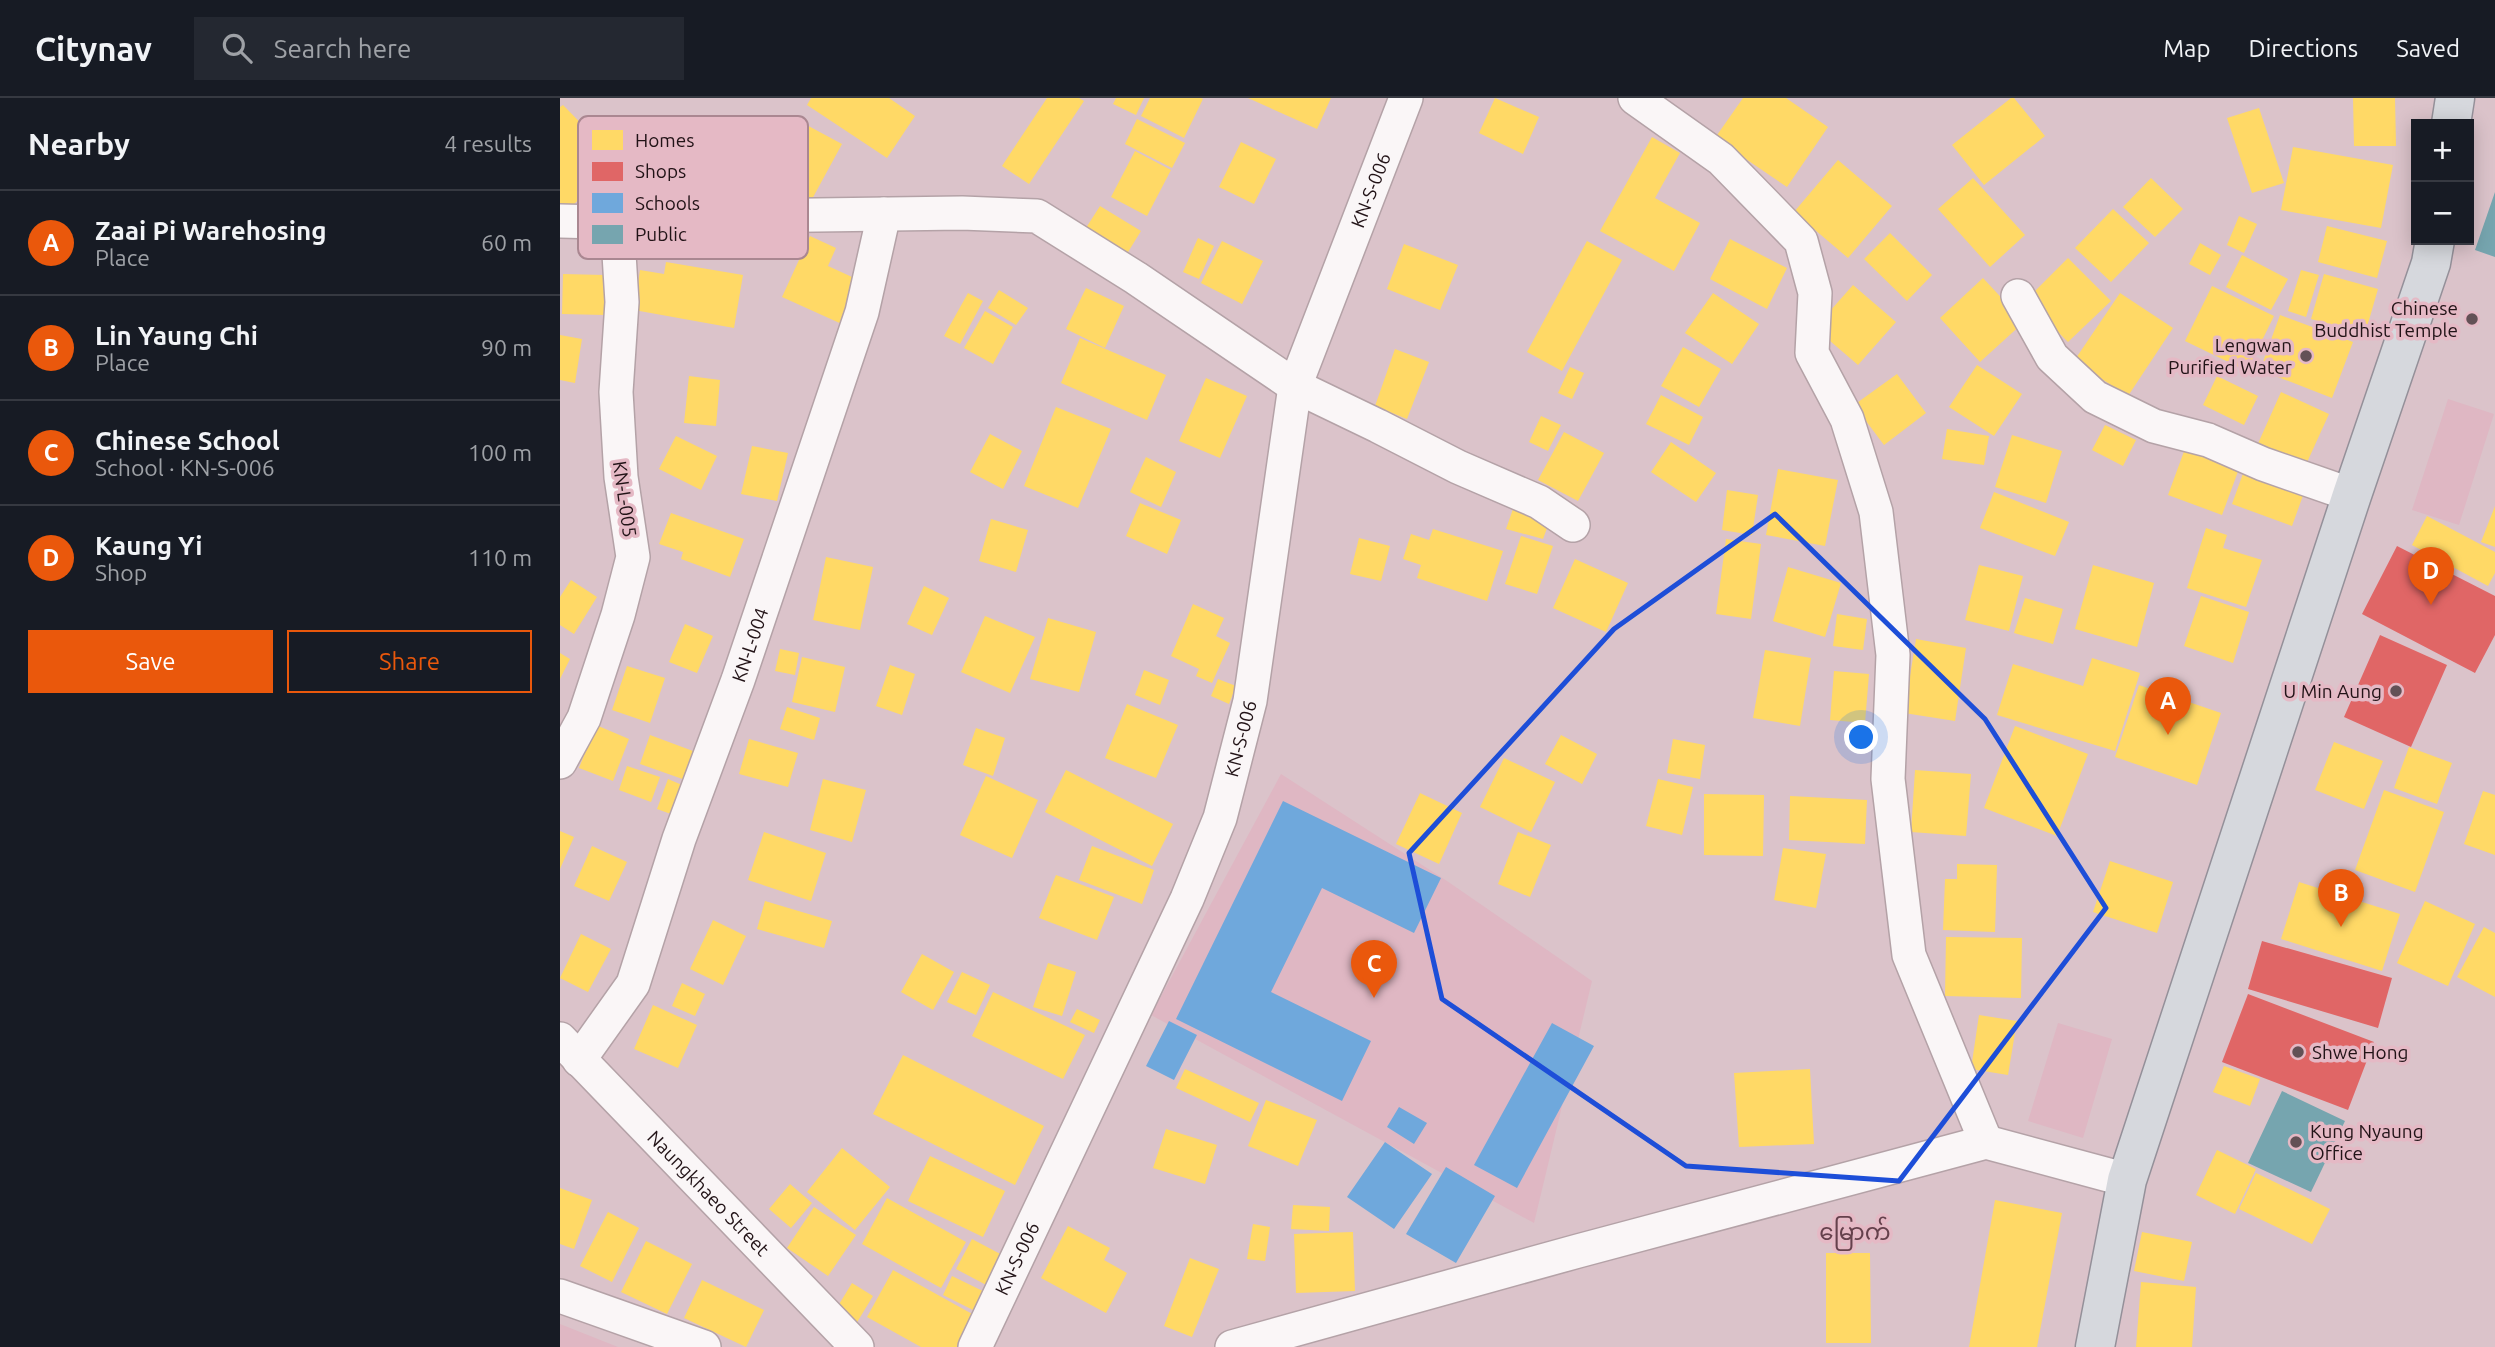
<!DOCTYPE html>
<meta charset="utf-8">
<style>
body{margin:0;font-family:Ubuntu,"Noto Sans Myanmar",sans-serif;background:#242831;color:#f1f3f6}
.controls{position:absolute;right:21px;top:21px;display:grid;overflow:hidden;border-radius:0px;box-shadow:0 4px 18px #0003}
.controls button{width:63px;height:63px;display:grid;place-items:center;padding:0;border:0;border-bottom:2px solid #363941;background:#171b24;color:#f1f3f6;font:35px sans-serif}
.you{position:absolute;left:1302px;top:640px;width:24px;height:24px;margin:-18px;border:5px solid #fff;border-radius:50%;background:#1a73e8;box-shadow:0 0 0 10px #1a73e833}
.badge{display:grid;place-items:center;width:46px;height:46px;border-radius:50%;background:#ea580c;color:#fff;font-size:23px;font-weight:700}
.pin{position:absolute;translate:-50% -58px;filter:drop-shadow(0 2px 4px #0008)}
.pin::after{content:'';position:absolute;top:37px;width:24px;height:21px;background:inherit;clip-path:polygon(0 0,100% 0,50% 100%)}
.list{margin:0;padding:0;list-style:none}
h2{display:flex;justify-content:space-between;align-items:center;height:91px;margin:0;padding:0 28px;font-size:30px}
h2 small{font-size:23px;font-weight:400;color:#9ea1a6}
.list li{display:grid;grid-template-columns:46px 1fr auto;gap:21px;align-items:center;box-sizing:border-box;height:105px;padding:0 28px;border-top:2px solid #363941}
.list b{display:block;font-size:26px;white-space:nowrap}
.list p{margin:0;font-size:23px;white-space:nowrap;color:#9ea1a6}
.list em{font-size:23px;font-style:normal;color:#9ea1a6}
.actions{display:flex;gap:14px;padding:21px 28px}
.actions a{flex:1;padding:16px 0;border:2px solid #ea580c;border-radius:0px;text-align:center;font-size:24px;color:#ea580c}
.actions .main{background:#ea580c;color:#fff}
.icon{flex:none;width:38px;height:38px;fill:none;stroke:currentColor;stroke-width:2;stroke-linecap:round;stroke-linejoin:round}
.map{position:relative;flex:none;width:1935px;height:1249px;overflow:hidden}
header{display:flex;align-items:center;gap:42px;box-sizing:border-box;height:98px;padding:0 35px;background:#171b24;border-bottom:2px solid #363941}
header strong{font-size:33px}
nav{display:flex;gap:38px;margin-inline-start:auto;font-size:24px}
.search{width:490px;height:63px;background:#242831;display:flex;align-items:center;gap:18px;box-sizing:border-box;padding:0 24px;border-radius:0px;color:#9ea1a6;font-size:26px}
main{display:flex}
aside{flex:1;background:#171b24}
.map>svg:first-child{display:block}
.built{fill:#dfb7c3}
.homes{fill:#ffd966}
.shops{fill:#e06666}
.schools{fill:#6fa8dc}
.public{fill:#76a5af}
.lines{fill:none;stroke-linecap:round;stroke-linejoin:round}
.minor-casing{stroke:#b4a2a7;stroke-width:36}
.trunk-casing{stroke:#949099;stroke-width:41}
.minor{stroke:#faf6f7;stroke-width:33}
.trunk{stroke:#d6d8dd;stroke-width:38}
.marked{fill:none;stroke:#1d4ed8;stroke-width:5;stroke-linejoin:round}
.poi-dot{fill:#635156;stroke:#e5b9c5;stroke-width:2.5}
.labels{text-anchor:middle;stroke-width:7;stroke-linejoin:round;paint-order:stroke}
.street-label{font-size:19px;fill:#221317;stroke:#e5b9c5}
.poi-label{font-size:19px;fill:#221317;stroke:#e5b9c5;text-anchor:end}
.quarter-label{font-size:23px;fill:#65414c;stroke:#e5b9c5}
.key{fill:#e5b9c5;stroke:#aa8791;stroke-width:2}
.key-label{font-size:19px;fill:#221317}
</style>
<header>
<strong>Citynav</strong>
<div class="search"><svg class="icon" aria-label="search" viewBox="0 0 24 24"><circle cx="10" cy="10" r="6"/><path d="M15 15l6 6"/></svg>Search here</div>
<nav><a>Map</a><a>Directions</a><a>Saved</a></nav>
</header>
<main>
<aside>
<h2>Nearby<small>4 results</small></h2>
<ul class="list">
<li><span class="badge">A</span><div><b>Zaai Pi Warehosing</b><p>Place</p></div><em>60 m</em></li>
<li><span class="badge">B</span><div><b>Lin Yaung Chi</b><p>Place</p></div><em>90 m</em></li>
<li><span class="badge">C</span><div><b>Chinese School</b><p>School · KN-S-006</p></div><em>100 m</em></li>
<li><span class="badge">D</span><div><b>Kaung Yi</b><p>Shop</p></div><em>110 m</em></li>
</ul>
<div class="actions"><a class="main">Save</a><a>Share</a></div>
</aside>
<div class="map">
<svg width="1935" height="1249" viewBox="0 0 1935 1249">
<rect width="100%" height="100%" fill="#dbc3ca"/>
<path class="built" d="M 1888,301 L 1934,316 L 1899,427 L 1852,412 Z
M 721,676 L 887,783 L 1032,883 L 974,1125 L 591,917 Z
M 1498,925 L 1552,941 L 1523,1040 L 1468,1023 Z
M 0,1226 L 58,1249 L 0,1249 Z"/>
<path class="homes" d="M 251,0 L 329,0 L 355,18 L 327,60 L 247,7 Z
M 487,0 L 519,0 L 524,3 L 469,86 L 442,68 Z
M 556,0 L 584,0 L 576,17 L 553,6 Z
M 590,0 L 641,0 L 643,1 L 624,40 L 581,18 Z
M 688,0 L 771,0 L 757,31 Z
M 935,0 L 979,19 L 963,56 L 919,35 Z
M 1183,0 L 1226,0 L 1268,29 L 1227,89 L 1155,40 Z
M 1451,0 L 1454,0 L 1485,38 L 1424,87 L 1392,47 Z
M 1793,0 L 1835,0 L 1836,48 L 1794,48 Z
M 3,7 L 58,63 L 6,114 L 0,108 L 0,9 Z
M 1699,10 L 1724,85 L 1692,95 L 1667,20 Z
M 228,17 L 282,46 L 251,103 L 218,86 L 237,51 L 216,39 Z
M 577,21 L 625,45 L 612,70 L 565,46 Z
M 1092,39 L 1120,55 L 1095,100 L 1140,125 L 1114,173 L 1040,133 Z
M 681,44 L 716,61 L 694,106 L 659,89 Z
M 1733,49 L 1833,67 L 1821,130 L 1721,112 Z
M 575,53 L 611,72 L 587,118 L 551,99 Z
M 1278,62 L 1332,108 L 1288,160 L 1234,114 Z
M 1413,80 L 1465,137 L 1430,169 L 1378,111 Z
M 1591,80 L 1623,111 L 1595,139 L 1563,109 Z
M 540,108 L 581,133 L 565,159 L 524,133 Z
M 1553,111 L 1589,145 L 1551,184 L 1515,150 Z
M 1679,118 L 1697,126 L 1684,155 L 1667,147 Z
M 1767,128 L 1827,143 L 1817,180 L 1758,164 Z
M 1330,135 L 1372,177 L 1347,203 L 1304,161 Z
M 250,138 L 276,150 L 268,168 L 303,184 L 284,227 L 222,199 Z
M 638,140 L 654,148 L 639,181 L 623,174 Z
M 1170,141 L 1227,170 L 1207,211 L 1150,181 Z
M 662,143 L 703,163 L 682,206 L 641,185 Z
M 1027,143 L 1062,162 L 1002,273 L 967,254 Z
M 1640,145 L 1661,157 L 1650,177 L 1629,166 Z
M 844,146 L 898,167 L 880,212 L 827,191 Z
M 1682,157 L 1728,181 L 1711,212 L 1666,189 Z
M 1508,160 L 1551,203 L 1508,244 L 1466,202 Z
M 106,164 L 183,177 L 174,230 L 74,212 L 80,172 L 104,176 Z
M 1741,172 L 1759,177 L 1746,219 L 1728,213 Z
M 3,176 L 45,177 L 45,217 L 2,216 Z
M 1764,176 L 1818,191 L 1805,236 L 1751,221 Z
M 1423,180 L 1464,224 L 1420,264 L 1380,220 Z
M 1293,187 L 1336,224 L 1298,267 L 1255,230 Z
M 1652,188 L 1714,218 L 1687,273 L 1625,243 Z
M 526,190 L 564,208 L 545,250 L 506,231 Z
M 439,192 L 468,210 L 456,227 L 428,210 Z
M 408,195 L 423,203 L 400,246 L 384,238 Z
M 1153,195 L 1199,226 L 1172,266 L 1125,235 Z
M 1560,195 L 1613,230 L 1568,298 L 1514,263 Z
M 425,213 L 453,229 L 433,266 L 404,250 Z
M 1720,217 L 1793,244 L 1772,300 L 1700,272 Z
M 0,237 L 22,241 L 15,285 L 0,282 Z
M 520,240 L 606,277 L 587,322 L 501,285 Z
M 1123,249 L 1161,271 L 1139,309 L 1101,288 Z
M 835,251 L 869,264 L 847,321 L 815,308 Z
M 1417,267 L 1462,296 L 1434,338 L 1389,309 Z
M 1010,269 L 1024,275 L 1012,301 L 998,295 Z
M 1337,276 L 1366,315 L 1324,347 L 1294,307 Z
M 129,278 L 160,282 L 156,328 L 124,325 Z
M 1657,278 L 1698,298 L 1684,327 L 1643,307 Z
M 646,280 L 687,298 L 660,360 L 619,343 Z
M 1721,294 L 1769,316 L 1744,371 L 1696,350 Z
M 1101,297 L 1143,319 L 1129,347 L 1086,326 Z
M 496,309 L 551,331 L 518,410 L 464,388 Z
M 981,318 L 1001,327 L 988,353 L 969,344 Z
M 1545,327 L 1576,342 L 1563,368 L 1532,352 Z
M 1387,331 L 1429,338 L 1424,367 L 1382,361 Z
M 1004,334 L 1044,355 L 1018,403 L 978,382 Z
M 430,336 L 462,353 L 443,391 L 410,374 Z
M 1452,337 L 1502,353 L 1486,405 L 1435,389 Z
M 116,338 L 157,358 L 141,392 L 99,371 Z
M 1111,344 L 1156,375 L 1136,404 L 1091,374 Z
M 192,348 L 228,355 L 217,403 L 181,396 Z
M 1626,348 L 1680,368 L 1662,417 L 1608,397 Z
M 586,359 L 616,374 L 601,409 L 570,394 Z
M 1685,370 L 1745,392 L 1732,428 L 1672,406 Z
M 1218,371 L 1278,382 L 1265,448 L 1206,437 Z
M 1167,392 L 1198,397 L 1192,437 L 1162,432 Z
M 1434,394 L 1509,424 L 1495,458 L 1420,430 Z
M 580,405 L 621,422 L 607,456 L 566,438 Z
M 1935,408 L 1935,449 L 1921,444 Z
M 953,411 L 990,422 L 983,441 L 946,431 Z
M 111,415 L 184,441 L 170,479 L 121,461 L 123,454 L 99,446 Z
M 1867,418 L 1935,454 L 1935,475 L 1928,488 L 1852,447 Z
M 431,421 L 468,432 L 456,474 L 419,463 Z
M 1646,430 L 1667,437 L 1663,450 L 1702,462 L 1686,509 L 1627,490 Z
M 873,431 L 943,453 L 927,503 L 857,480 L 861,467 L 843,461 L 851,436 L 869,442 Z
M 961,438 L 993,448 L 977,496 L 945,486 Z
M 799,440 L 830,448 L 821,483 L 790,476 Z
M 1166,441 L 1201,446 L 1191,521 L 1156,516 Z
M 266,459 L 313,469 L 300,532 L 253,522 Z
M 1015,461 L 1068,485 L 1046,534 L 993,510 Z
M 1419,467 L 1463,478 L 1449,533 L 1405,522 Z
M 1533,467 L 1594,485 L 1577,549 L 1515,531 Z
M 1228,469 L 1281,485 L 1265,539 L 1213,523 Z
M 11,482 L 37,499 L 14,536 L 0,527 L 0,499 Z
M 364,488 L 389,500 L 372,537 L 347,526 Z
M 1641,498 L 1689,514 L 1673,565 L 1624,548 Z
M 1465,500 L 1503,511 L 1493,546 L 1454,535 Z
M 633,506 L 664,520 L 656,538 L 670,545 L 652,585 L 636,578 L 639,571 L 611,558 Z
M 1277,516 L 1307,521 L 1303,552 L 1273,548 Z
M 425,518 L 475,539 L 450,595 L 401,574 Z
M 488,520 L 536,534 L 519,594 L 470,581 Z
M 125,526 L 153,538 L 137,575 L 109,564 Z
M 1356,541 L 1406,550 L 1395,623 L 1344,615 Z
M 220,551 L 239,555 L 235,577 L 215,573 Z
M 1205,552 L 1251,560 L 1240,628 L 1193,620 Z
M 0,555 L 10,561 L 0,581 Z
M 242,559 L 285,569 L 275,614 L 232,604 Z
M 1532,560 L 1580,575 L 1555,653 L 1437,617 L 1453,566 L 1523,588 Z
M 330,567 L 355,576 L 342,617 L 316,608 Z
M 67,568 L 105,580 L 90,625 L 52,612 Z
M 584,572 L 609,582 L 600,607 L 575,597 Z
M 1274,573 L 1309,576 L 1305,625 L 1270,622 Z
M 658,581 L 676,588 L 669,606 L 651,598 Z
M 1579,587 L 1661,615 L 1637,687 L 1555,659 Z
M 567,606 L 618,627 L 596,680 L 545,660 Z
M 227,609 L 260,620 L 254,642 L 220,631 Z
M 36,627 L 69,641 L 53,683 L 19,670 Z
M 1455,628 L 1528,656 L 1497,738 L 1424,710 Z
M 416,630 L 445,640 L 433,678 L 403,667 Z
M 90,637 L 141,656 L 131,684 L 80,666 Z
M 1001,637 L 1037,656 L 1022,686 L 985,666 Z
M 189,641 L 238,655 L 228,689 L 179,676 Z
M 1113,641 L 1145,647 L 1140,681 L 1107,675 Z
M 1774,644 L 1823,663 L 1804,711 L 1755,692 Z
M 1849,649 L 1892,665 L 1877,706 L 1834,690 Z
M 944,660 L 995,684 L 971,734 L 920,709 Z
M 67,668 L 100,679 L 91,704 L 59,692 Z
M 506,672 L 613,726 L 592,768 L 485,714 Z
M 1355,672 L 1411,676 L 1406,738 L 1351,734 Z
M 426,678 L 478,702 L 452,760 L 400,737 Z
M 108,681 L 129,690 L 119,719 L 97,711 Z
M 263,681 L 306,692 L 292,744 L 250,732 Z
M 1098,681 L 1133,689 L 1122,737 L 1086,728 Z
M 1824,692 L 1884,714 L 1855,794 L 1795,772 Z
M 1923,693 L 1935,697 L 1935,757 L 1904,746 Z
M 860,695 L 902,715 L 879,766 L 836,746 Z
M 1144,696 L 1204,697 L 1203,758 L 1144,757 Z
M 1230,698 L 1307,702 L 1305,746 L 1229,742 Z
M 0,733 L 14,739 L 0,771 Z
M 204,734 L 266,755 L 251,803 L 188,782 Z
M 958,734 L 991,747 L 970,799 L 938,786 Z
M 32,748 L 67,764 L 49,803 L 14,788 Z
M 532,748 L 594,772 L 582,806 L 519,782 Z
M 1223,750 L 1266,756 L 1256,810 L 1214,802 Z
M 1550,763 L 1613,784 L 1597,835 L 1533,814 Z
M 1397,766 L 1437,767 L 1435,834 L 1383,832 L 1385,781 L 1397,781 Z
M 496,777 L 554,799 L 537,842 L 479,820 Z
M 1739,784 L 1840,816 L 1822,873 L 1721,841 Z
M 205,803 L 272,823 L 264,850 L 197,831 Z
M 1865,803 L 1915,826 L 1888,888 L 1837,865 Z
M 153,822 L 186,838 L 163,887 L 130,871 Z
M 1924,829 L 1935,835 L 1935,899 L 1897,879 Z
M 21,836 L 51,851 L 28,894 L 0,880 Z
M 1386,839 L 1462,840 L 1461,900 L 1385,898 Z
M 362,856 L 394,874 L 373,912 L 341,894 Z
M 488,865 L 516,874 L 502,918 L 473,909 Z
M 402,874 L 430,887 L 416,917 L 387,904 Z
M 122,885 L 145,896 L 135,918 L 112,908 Z
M 433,894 L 525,937 L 503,981 L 412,938 Z
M 93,907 L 137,927 L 118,970 L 74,951 Z
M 517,911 L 540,922 L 534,935 L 510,924 Z
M 1419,917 L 1457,923 L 1448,977 L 1411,971 Z
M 343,957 L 484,1028 L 455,1087 L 313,1016 Z
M 1664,968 L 1700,981 L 1690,1008 L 1653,994 Z
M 625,971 L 699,1005 L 690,1024 L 616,990 Z
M 1250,971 L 1254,1046 L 1179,1049 L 1174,975 Z
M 706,1002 L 757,1022 L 738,1068 L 688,1048 Z
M 606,1031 L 657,1047 L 645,1086 L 593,1070 Z
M 282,1050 L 330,1089 L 295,1132 L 247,1094 Z
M 1657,1052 L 1696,1071 L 1675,1116 L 1636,1097 Z
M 370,1058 L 445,1093 L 423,1139 L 348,1103 Z
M 1696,1075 L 1770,1111 L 1752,1146 L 1679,1111 Z
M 230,1086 L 252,1105 L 231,1130 L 209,1111 Z
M 0,1090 L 32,1102 L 14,1151 L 0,1146 Z
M 327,1100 L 406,1144 L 381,1190 L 302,1146 Z
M 1435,1102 L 1502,1115 L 1477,1249 L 1409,1249 Z
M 733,1107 L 770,1109 L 769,1133 L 731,1131 Z
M 254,1109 L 296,1137 L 268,1178 L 227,1150 Z
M 48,1114 L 79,1130 L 52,1184 L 20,1168 Z
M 693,1126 L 710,1129 L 705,1163 L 687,1161 Z
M 508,1128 L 550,1150 L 544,1162 L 567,1175 L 546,1215 L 481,1180 Z
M 793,1134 L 795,1193 L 736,1195 L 734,1136 Z
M 1582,1134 L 1632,1144 L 1624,1183 L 1574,1173 Z
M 412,1141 L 446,1159 L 430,1189 L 396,1171 Z
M 86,1143 L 132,1166 L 107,1216 L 61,1194 Z
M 1266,1155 L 1310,1155 L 1311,1245 L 1266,1245 Z
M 630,1160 L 659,1171 L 632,1239 L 604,1228 Z
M 333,1172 L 414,1217 L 397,1249 L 361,1249 L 307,1219 Z
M 392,1178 L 433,1198 L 423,1217 L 383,1197 Z
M 142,1182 L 204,1212 L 186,1249 L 124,1220 Z
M 1581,1184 L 1636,1189 L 1632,1249 L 1576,1249 Z
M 292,1185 L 313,1198 L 296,1226 L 275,1213 Z"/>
<path class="shops" d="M 1837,448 L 1935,498 L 1935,537 L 1915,575 L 1802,516 Z
M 1820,537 L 1887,567 L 1851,649 L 1784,619 Z
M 1702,843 L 1832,880 L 1818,930 L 1688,891 Z
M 1688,896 L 1814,944 L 1788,1012 L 1662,964 Z"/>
<path class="schools" d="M 723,703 L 881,780 L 854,835 L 762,790 L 711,894 L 811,943 L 782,1003 L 616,921 Z
M 609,923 L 637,937 L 614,982 L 586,968 Z
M 992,925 L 1034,948 L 957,1090 L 914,1067 Z
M 839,1009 L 867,1025 L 854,1046 L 827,1029 Z
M 825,1044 L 872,1076 L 834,1131 L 787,1099 Z
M 886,1069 L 935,1098 L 896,1165 L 846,1136 Z"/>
<path class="public" d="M 1935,94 L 1935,159 L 1915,152 Z
M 1722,993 L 1785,1023 L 1751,1094 L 1688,1065 Z"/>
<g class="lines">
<defs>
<g id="minor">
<path d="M 1075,0 L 1161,61 L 1241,143 L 1255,195 L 1252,255 L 1287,321 L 1316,414 L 1333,557 L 1328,681 L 1349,857 L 1426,1044"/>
<path d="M 0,123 L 78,125 L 188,118 L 402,115 L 477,118 L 576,180 L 735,288 L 818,328 L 898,369 L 979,404 L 1013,427"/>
<path d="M 1458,198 L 1492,259 L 1535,299 L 1594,328 L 1648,342 L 1703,366 L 1792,397"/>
<path d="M 0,664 L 24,620 L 58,517 L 73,459 L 61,379 L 56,294 L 62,204 L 57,124"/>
<path id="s1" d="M 0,941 L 297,1249"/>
<path id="s2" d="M 19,962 L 73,886 L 119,741 L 178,582 L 302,214 L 324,116"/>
<path d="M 0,1198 L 144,1249"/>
<path id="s3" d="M 415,1249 L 627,801 L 660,720 L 690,603 L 735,288 L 846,0"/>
<path d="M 672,1249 L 1018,1153 L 1426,1044 L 1567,1082"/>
</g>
<path id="trunk" d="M 1891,26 L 1895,0
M 1535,1249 L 1567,1082 L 1792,397 L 1871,165 L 1875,142"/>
</defs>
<use href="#minor" class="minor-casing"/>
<use href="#trunk" class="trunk-casing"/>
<use href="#minor" class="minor"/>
<use href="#trunk" class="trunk"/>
</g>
<path class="marked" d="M 1215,416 L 1425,621 L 1546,810 L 1339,1083 L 1126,1068 L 882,901 L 849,755 L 1054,531 Z"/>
<g class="poi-dot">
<circle cx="1912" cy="221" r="7"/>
<circle cx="1746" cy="258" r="7"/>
<circle cx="1836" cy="593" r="7"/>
<circle cx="1738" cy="954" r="7"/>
<circle cx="1736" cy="1044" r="7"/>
</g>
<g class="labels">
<g class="street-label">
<text dy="7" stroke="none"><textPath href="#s3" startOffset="1232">KN-S-006</textPath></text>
<text transform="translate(65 401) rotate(82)" y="7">KN-L-005</text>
<text dy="7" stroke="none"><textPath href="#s2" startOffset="452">KN-L-004</textPath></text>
<text dy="7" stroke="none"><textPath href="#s3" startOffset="665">KN-S-006</textPath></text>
<text dy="7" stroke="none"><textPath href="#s1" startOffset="214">Naungkhaeo Street</textPath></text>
<text dy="7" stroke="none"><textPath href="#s3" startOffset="98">KN-S-006</textPath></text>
</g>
<g class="poi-label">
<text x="1898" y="217">Chinese<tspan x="1898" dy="22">Buddhist Temple</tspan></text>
<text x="1732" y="254">Lengwan<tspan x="1732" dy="22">Purified Water</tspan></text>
<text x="1822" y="600">U Min Aung</text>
<text x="1752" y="961" text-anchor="start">Shwe Hong</text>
<text x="1750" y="1040" text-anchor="start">Kung Nyaung<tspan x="1750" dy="22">Office</tspan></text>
</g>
<g class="quarter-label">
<text x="1295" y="1142">မြောက်</text>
</g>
</g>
<rect x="18" y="18" width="230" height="143" rx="10" class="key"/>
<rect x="32" y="32" width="31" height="20" fill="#ffd966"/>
<rect x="32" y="64" width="31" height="19" fill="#e06666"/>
<rect x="32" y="95" width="31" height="20" fill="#6fa8dc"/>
<rect x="32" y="127" width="31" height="19" fill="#76a5af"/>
<g class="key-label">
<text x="75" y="49">Homes</text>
<text x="75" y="80">Shops</text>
<text x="75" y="112">Schools</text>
<text x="75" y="143">Public</text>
</g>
</svg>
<div class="controls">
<button>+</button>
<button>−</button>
</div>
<div class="you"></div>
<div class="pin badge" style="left:1608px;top:637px">A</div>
<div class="pin badge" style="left:1781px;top:829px">B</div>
<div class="pin badge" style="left:814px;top:900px">C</div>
<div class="pin badge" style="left:1871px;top:507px">D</div>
</div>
</main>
